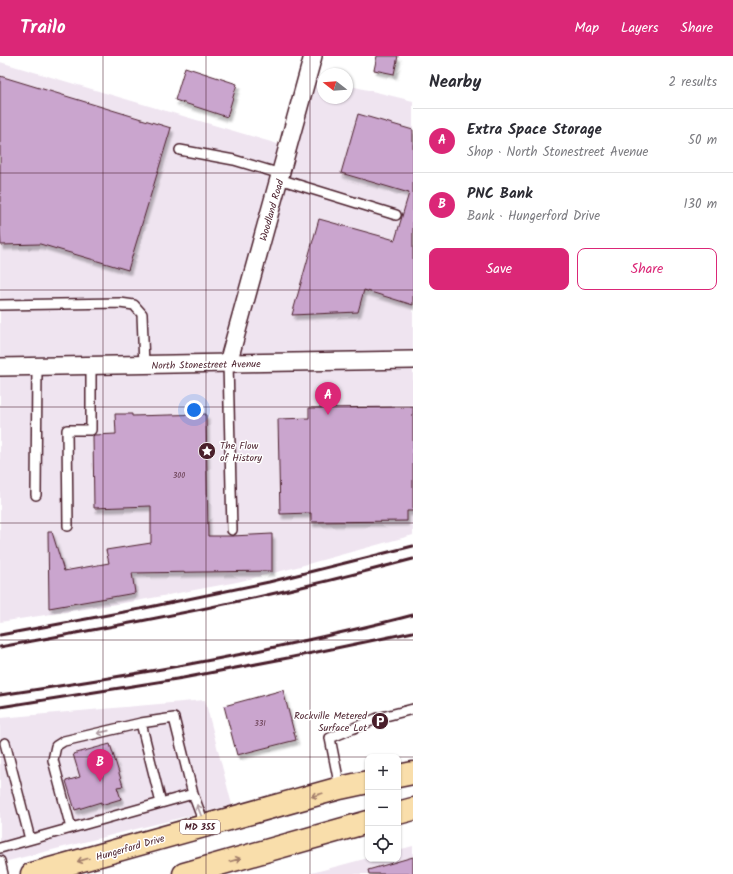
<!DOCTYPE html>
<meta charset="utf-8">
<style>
body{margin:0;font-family:Kalam,sans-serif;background:#f2f2f3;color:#2b2b33}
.controls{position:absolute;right:12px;bottom:12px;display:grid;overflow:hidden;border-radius:8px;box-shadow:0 1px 3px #0004}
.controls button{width:36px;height:36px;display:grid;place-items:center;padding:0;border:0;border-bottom:1px solid #e1e1e2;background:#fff;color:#2b2b33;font:20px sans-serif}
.compass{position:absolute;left:317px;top:12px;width:36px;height:36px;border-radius:50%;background:#fff;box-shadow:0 1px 3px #0004;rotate:287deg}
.you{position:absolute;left:194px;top:354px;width:14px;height:14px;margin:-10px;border:3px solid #fff;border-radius:50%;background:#1a73e8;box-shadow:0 0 0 6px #1a73e833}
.badge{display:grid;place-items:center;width:26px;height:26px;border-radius:50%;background:#db2777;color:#fff;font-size:13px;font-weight:700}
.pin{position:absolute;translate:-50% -33px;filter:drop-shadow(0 1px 2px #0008)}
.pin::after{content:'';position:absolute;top:21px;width:14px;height:12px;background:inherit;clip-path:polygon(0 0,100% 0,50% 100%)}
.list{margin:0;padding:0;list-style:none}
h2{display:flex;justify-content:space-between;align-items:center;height:52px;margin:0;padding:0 16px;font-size:17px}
h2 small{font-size:13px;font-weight:400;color:#7c7c81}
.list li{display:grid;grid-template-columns:26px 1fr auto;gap:12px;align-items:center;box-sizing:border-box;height:64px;padding:0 16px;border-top:1px solid #e1e1e2}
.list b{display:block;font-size:15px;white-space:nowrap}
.list p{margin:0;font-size:13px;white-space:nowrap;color:#7c7c81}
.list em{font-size:13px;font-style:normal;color:#7c7c81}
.actions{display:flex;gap:8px;padding:12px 16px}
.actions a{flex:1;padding:9px 0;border:1px solid #db2777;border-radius:8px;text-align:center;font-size:14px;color:#db2777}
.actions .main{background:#db2777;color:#fff}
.icon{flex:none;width:22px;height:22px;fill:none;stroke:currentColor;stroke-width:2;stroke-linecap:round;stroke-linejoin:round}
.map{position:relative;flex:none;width:413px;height:818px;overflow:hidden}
header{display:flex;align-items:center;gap:24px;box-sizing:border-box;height:56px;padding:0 20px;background:#db2777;color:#fff}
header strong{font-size:19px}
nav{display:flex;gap:22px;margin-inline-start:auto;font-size:14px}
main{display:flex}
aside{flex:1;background:#fff}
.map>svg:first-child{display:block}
.built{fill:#efe4f0}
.building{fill:#caa5ce;stroke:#4a1f2b;filter:url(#shadow)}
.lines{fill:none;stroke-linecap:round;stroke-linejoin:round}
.lane-casing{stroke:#4a1f2b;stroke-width:12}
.street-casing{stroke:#4a1f2b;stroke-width:20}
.primary-casing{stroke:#4a1f2b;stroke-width:25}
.lane{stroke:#fff;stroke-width:9}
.street{stroke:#fff;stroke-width:17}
.primary{stroke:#f9deab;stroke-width:22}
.rail{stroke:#4a1f2b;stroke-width:3}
.oneway{stroke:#ae9aa0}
.oneway2{stroke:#a27e6b}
.grid{fill:none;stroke:#4a1f2b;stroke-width:1;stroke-opacity:0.55}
.labels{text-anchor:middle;stroke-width:3;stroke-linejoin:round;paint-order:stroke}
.number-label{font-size:8px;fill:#6a4054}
.shield{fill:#fff;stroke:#80626b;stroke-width:1}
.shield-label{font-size:9px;font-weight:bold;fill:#4a1f2b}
.street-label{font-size:10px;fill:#4a1f2b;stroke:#fff}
.poi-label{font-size:10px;fill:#4a1f2b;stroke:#fff;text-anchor:start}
</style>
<header>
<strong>Trailo</strong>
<nav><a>Map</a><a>Layers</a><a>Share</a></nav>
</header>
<main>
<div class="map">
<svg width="413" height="818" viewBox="0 0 413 818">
<defs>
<filter id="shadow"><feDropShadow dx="2.5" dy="4.5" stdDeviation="1" flood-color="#0004"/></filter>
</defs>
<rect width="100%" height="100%" fill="#fff"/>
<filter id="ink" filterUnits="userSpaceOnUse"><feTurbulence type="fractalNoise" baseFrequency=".025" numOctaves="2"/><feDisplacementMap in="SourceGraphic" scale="8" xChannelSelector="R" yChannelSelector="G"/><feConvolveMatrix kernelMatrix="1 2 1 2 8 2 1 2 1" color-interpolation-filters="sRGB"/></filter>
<g filter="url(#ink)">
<path class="built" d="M 0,6 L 288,91 L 308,20 L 323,23 L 323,42 L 347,42 L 347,29 L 413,45 L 413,479 L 293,512 L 237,526 L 136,545 L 0,566 Z
M 205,644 L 232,749 L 0,807 L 0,662 Z
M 413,790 L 413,818 L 308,818 L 368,802 L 368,803 L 398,803 L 398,794 Z"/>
<path class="building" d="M 377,0 L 398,0 L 394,18 L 374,14 Z
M 185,11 L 237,28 L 227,61 L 175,44 Z
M 0,20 L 171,72 L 128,214 L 40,188 L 1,189 L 0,174 Z
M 358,58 L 413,74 L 413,249 L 364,234 L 358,256 L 292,259 L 319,163 L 395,184 L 409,137 L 341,117 Z
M 413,351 L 413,455 L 407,455 L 407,465 L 311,466 L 311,457 L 280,458 L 278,363 L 309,362 L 309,352 Z
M 115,358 L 132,358 L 132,360 L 206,358 L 208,480 L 232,480 L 272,478 L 272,515 L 132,517 L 135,537 L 49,552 L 48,476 L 52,476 L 64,515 L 109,507 L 106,494 L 151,487 L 151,450 L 94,452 L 93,380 L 94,379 L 116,378 Z
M 283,634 L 296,684 L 237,699 L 224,650 Z
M 110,688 L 123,730 L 117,731 L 121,743 L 101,749 L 101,746 L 75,754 L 66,725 L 80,721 L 73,698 Z
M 413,801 L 413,818 L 369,818 L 368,814 Z"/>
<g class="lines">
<defs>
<path id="lane" d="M 180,94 L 234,104 L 281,118
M 279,123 L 396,159
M 0,249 L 120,247 L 134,249 L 142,258 L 144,309
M 228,307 L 232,474
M 36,439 L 37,311
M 68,470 L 67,374 L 91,374 L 91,310
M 5,687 L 30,783
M 340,732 L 330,682 L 378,662 L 413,653
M 193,738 L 205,770
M 71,772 L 53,704 L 56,690 L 64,685 L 141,667
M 0,792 L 193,738 L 174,662 L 141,667 L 161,747
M 0,805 L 3,818"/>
<path id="street" d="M 228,307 L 313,0
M 0,311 L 413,304"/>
<path id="primary" d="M 398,720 L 413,717
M 398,757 L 413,753
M 32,818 L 340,732 L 368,726
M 184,818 L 368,766"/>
</defs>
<use href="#lane" class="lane-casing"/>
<use href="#street" class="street-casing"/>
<use href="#primary" class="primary-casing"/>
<use href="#lane" class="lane"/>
<use href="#street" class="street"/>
<use href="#primary" class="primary"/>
<path class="rail" d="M 0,579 L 140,553 L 269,526 L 413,490
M 0,591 C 47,582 94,574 141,565 C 232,548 323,527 413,503
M 0,639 C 81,627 162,614 242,598 C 299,586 357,574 413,559
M 0,651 L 183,622 L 293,601 L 413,576"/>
</g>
<defs><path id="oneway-shaft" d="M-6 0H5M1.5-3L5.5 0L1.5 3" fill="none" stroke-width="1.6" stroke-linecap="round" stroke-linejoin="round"/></defs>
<g class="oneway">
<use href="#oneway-shaft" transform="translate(103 676) rotate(167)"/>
<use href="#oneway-shaft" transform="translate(199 754) rotate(-111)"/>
</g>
<g class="oneway2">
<use href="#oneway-shaft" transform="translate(317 739) rotate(164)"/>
<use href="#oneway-shaft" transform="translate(83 804) rotate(164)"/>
<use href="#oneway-shaft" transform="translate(235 804) rotate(-16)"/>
</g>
</g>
<path class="grid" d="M 103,0 L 103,818M 206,0 L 206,818M 310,0 L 310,818M 0,117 L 413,117M 0,234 L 413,234M 0,351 L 413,351M 0,467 L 413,467M 0,584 L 413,584M 0,701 L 368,701M 398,701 L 413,701"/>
<defs>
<symbol id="sight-disc" viewBox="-11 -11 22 22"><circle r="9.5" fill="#4a1f2b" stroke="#fff"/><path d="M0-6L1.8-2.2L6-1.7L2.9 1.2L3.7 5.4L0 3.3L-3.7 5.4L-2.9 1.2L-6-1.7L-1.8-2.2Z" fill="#fff"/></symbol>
<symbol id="parking-disc" viewBox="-11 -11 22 22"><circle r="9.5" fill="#4a1f2b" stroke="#fff"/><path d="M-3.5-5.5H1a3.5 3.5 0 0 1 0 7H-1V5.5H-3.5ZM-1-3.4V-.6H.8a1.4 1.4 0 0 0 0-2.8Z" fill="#fff"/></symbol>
</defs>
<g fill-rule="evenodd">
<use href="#sight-disc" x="197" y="385" width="20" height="20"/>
<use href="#parking-disc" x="370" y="655" width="20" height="20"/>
</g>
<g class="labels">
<g class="number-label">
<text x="179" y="422">300</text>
<text x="260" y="670">331</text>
</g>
<rect class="shield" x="180" y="764" width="40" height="14" rx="3"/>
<g class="shield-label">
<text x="200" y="774">MD 355</text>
</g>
<g class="street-label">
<text transform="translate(271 154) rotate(-74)" y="4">Woodland Road</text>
<text transform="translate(206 308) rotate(-1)" y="4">North Stonestreet Avenue</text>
<text transform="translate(130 791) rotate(-16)" y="4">Hungerford Drive</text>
</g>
<g class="poi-label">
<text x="220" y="393">The Flow<tspan x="220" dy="12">of History</tspan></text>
<text x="367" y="663" text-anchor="end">Rockville Metered<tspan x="367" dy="12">Surface Lot</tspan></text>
</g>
</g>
</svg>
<div class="controls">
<button>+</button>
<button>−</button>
<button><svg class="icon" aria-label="locate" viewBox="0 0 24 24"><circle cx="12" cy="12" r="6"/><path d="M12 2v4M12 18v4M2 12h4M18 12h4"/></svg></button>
</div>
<svg class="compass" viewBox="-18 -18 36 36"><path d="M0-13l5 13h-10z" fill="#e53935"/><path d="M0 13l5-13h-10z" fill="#7c7c81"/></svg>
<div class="you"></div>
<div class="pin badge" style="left:328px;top:359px">A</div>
<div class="pin badge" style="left:100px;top:726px">B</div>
</div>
<aside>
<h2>Nearby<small>2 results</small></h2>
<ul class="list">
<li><span class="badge">A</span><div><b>Extra Space Storage</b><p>Shop · North Stonestreet Avenue</p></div><em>50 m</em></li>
<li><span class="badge">B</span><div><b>PNC Bank</b><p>Bank · Hungerford Drive</p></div><em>130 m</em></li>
</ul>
<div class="actions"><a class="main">Save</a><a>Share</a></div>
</aside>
</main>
